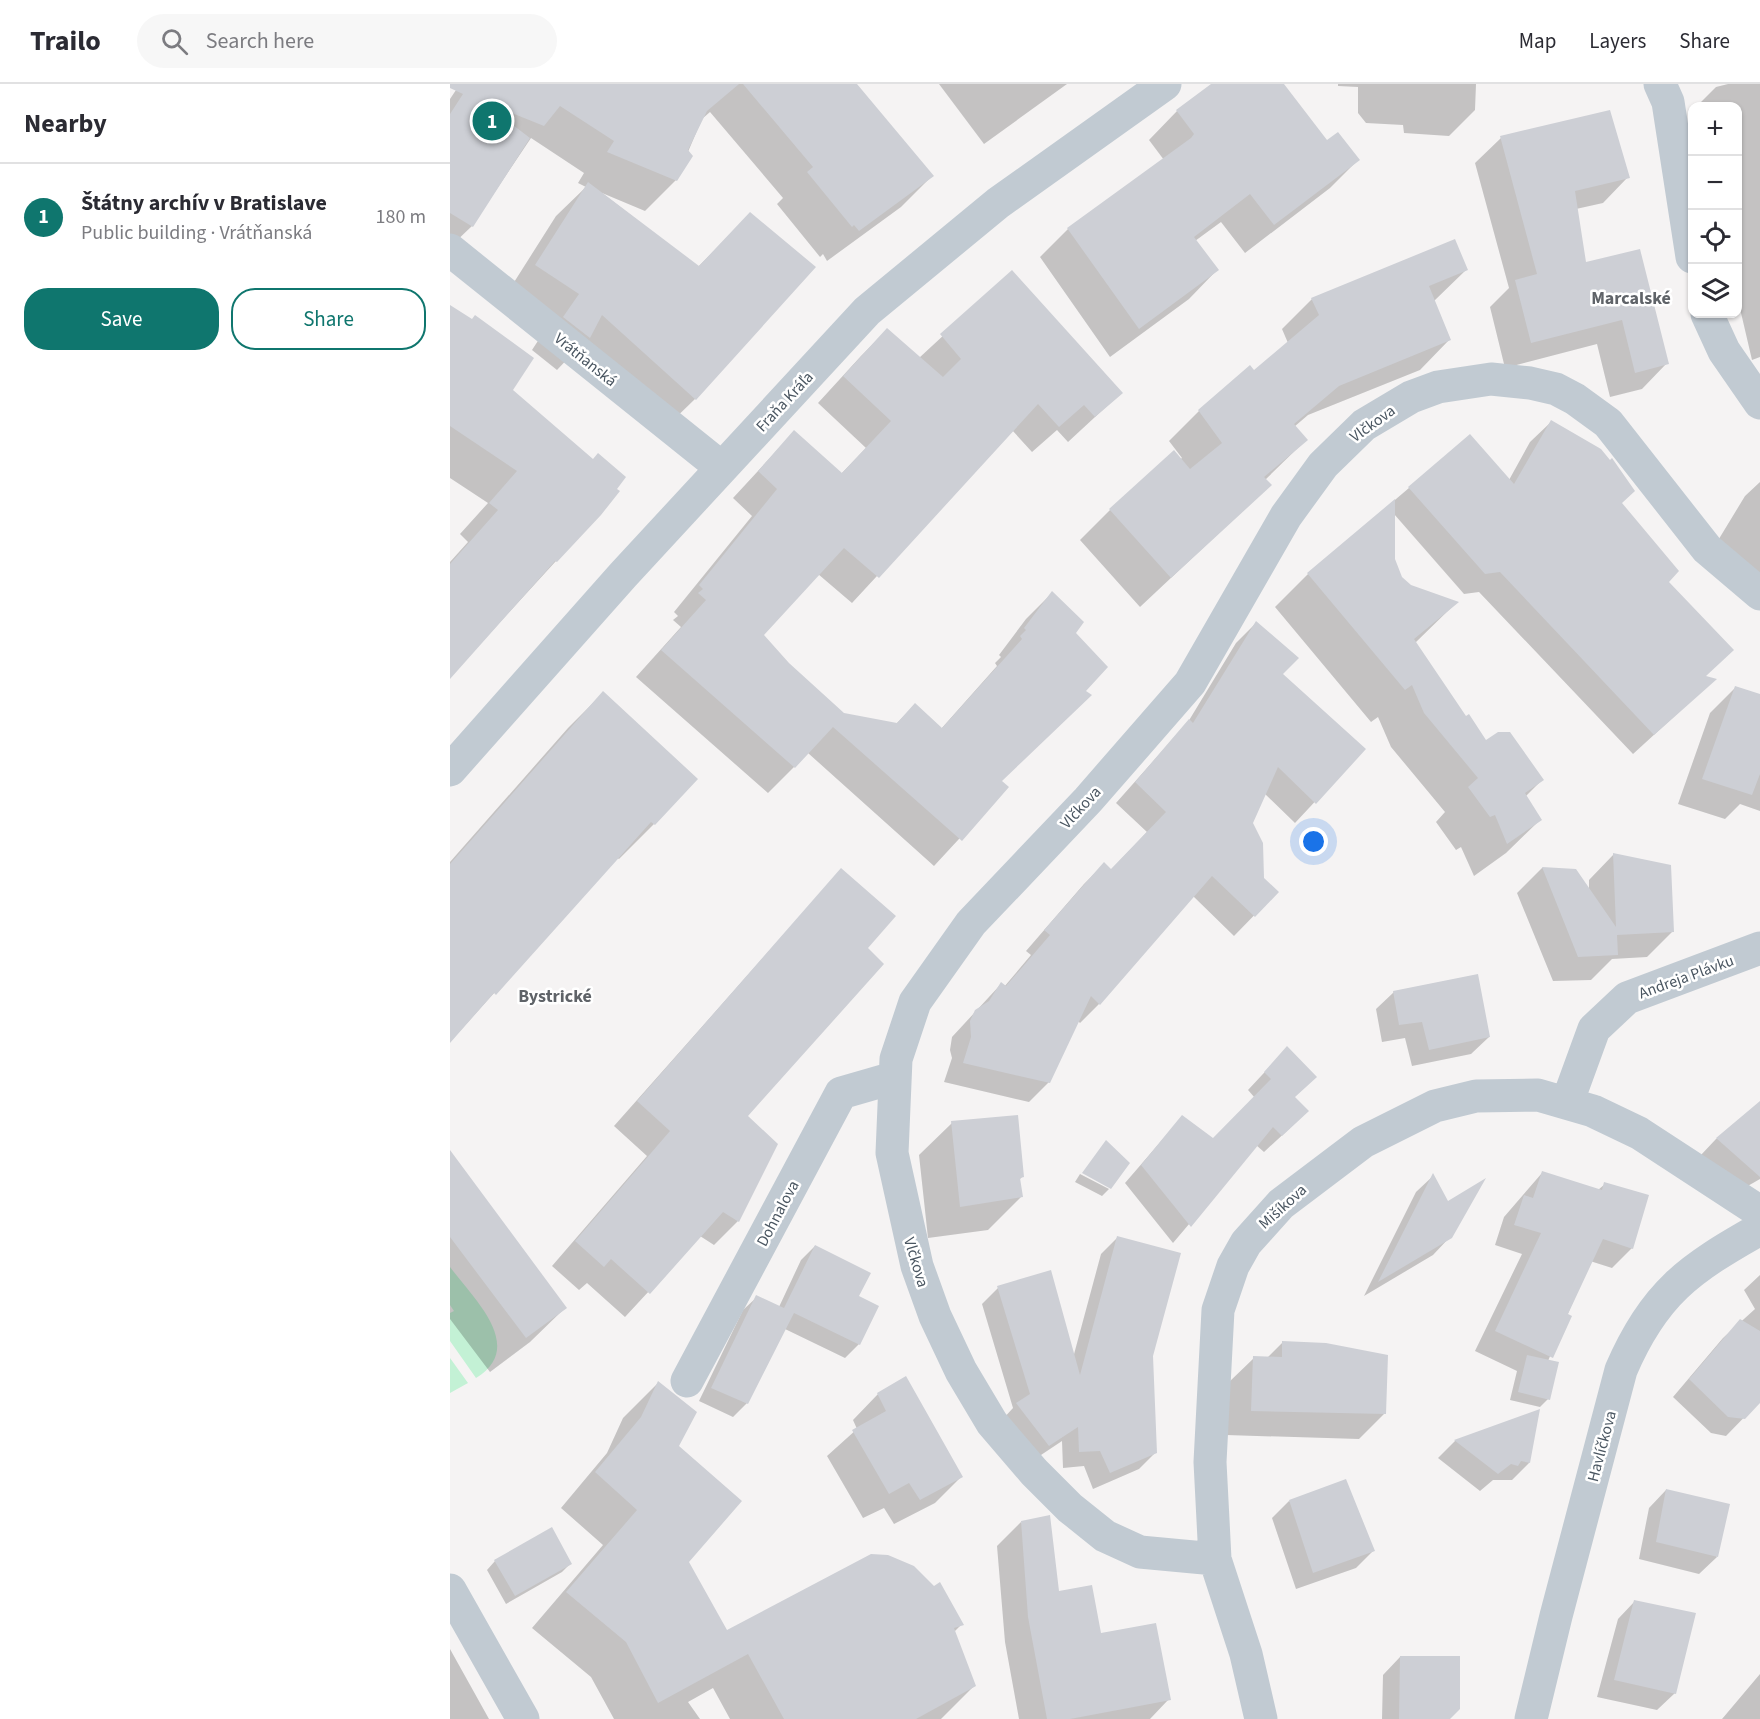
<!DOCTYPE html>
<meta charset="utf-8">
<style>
body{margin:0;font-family:"Source Sans 3",sans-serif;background:#f7f7f7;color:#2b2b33}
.controls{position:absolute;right:18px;top:18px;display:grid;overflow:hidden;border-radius:12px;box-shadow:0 2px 4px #0004}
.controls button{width:54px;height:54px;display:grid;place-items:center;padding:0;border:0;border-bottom:2px solid #e1e1e2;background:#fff;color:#2b2b33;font:30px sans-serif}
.you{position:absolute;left:864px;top:758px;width:21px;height:21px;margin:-15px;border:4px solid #fff;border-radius:50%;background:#1a73e8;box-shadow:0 0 0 9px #1a73e833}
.badge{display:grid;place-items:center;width:39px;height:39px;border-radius:50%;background:#0f766e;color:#fff;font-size:20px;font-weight:700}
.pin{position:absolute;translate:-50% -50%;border:3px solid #fff;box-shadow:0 2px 6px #0006}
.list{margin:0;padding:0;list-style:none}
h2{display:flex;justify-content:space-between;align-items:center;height:78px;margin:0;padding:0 24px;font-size:26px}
h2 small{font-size:20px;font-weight:400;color:#7c7c81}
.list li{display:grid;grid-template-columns:39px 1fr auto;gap:18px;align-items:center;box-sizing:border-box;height:108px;padding:0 24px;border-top:2px solid #e1e1e2}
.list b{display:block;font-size:22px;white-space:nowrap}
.list p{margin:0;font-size:20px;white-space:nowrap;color:#7c7c81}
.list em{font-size:20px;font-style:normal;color:#7c7c81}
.actions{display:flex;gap:12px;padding:18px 24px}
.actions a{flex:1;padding:14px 0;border:2px solid #0f766e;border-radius:24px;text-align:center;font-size:21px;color:#0f766e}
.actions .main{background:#0f766e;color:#fff}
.icon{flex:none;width:33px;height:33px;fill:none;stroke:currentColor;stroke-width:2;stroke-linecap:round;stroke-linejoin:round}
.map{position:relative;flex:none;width:1310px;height:1635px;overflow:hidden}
header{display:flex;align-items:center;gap:36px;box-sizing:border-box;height:84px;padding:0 30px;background:#fff;border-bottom:2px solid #e1e1e2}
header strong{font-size:28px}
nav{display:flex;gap:33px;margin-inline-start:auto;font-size:21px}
.search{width:420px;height:54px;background:#f7f7f7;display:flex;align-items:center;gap:15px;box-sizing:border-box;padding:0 21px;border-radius:33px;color:#7c7c81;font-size:22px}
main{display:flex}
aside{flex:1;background:#fff}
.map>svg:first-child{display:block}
.green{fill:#c3f1d5}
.shadow{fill:#0003}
.building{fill:#cdcfd5}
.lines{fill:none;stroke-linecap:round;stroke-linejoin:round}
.minor{stroke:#c1cad2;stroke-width:33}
.labels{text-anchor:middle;stroke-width:5;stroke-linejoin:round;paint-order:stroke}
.street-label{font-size:16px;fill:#4a5661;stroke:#fff}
.neighbourhood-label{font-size:18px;font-weight:bold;fill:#5f6368;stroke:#fff}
</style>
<header>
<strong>Trailo</strong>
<div class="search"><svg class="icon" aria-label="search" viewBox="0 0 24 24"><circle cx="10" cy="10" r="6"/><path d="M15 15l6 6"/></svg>Search here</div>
<nav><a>Map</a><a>Layers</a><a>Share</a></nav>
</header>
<main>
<aside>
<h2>Nearby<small></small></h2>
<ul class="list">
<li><span class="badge">1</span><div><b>Štátny archív v Bratislave</b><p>Public building · Vrátňanská</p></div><em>180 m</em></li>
</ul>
<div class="actions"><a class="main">Save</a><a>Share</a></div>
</aside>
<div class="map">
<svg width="1310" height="1635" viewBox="0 0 1310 1635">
<rect width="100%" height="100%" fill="#f5f3f3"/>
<path class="green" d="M 0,1183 C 23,1214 77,1263 26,1294 L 0,1257 L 0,1229 L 4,1227 L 0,1221 Z
M 0,1274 L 18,1299 L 0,1309 Z"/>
<path class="shadow" d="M 10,0 L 405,0 L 482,92 L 451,123 L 377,177 L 373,170 L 370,173 L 327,120 L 333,114 L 260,28 L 252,35 L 226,96 L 195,127 L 152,109 L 248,183 L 300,130 L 245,315 L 212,347 L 124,268 L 107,286 L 82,266 L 97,243 L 54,214 L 106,132 L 136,103 L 128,99 L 134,89 L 81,54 L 22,142 L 0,163 L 0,15 Z
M 489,0 L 617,0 L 534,60 Z
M 764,0 L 832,0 L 877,58 L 908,76 L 880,104 L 795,169 L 771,138 L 745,157 L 767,186 L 739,215 L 660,273 L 590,173 L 618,145 L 714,76 L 699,56 L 727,27 Z
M 888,0 L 1026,0 L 1025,26 L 999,52 L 954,49 L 953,41 L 916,39 L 908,29 L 908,3 L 888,2 Z
M 1278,0 L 1310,0 L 1310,273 L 1302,276 L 1288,216 L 1288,22 L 1247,22 L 1266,3 Z
M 1051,54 L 1178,93 L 1153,119 L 1126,125 L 1135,180 L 1217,279 L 1192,305 L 1160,313 L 1147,260 L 1055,284 L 1040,223 L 1059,204 L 1025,79 Z
M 1016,186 L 984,217 L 1000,255 L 970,286 L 858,331 L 844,343 L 856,356 L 815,396 L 820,401 L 690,523 L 630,456 L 660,426 L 732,374 L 719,357 L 749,327 L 804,288 L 838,259 L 832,245 L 862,215 Z
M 562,188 L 671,309 L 618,358 L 607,346 L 582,368 L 562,346 L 402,519 L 368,490 L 312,551 L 338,580 L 393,630 L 446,640 L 465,621 L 491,645 L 547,582 L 545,579 L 551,573 L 549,571 L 576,535 L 602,509 L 624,549 L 551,697 L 557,703 L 484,782 L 358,669 L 318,709 L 186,593 L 231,543 L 223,536 L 228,532 L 224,528 L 302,432 L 283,414 L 344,348 L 391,390 L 416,364 L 368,319 L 411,272 L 437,246 L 469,274 Z
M 0,223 L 61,306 L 106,477 L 0,593 L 0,478 L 18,458 L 10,450 L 38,419 L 0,394 Z
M 1101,338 L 1171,419 L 1217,498 L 1254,593 L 1264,596 L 1183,670 L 1029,508 L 1014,510 L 944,430 L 943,475 L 951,494 L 960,502 L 1006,519 L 965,559 L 1015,634 L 1036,658 L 1092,696 L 1076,712 L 1090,736 L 1056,769 L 1024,792 L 1011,763 L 1006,766 L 986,738 L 995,728 L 941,663 L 928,633 L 921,638 L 825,523 L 858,490 L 1020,352 L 1059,396 L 1080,358 Z
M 1310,398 L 1310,498 L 1264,463 L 1295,412 Z
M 806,539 L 831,590 L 914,665 L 845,739 L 814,709 L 801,739 L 813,795 L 827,808 L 784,852 L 743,812 L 649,920 L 630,939 L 628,937 L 599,998 L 579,1018 L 494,998 L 502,974 L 500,966 L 502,953 L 551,900 L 554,903 L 581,871 L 576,867 L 634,800 L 654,780 L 661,786 L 697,748 L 666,719 L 738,638 L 786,559 Z
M 1286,603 L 1310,612 L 1310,727 L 1290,720 L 1275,735 L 1228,720 L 1260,629 Z
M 153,609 L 204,740 L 169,775 L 166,773 L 0,958 L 0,778 L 118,644 Z
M 1164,770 L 1222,848 L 1197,873 L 1162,875 L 1141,896 L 1103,897 L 1067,809 L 1092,784 L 1125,786 L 1139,807 L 1139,796 Z
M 391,786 L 416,865 L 296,1032 L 288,1137 L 264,1161 L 250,1152 L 175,1233 L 137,1199 L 129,1206 L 102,1182 L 197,1072 L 164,1042 Z
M 944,908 L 1039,953 L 1021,970 L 962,982 L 955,954 L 932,958 L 926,925 Z
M 837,964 L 844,1014 L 840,1044 L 814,1068 L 806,1061 L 723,1159 L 675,1099 L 732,1033 L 763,1056 L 805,1014 L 798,1006 Z
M 1310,1024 L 1310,1095 L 1289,1107 L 1250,1072 L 1266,1055 Z
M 502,1039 L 572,1093 L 569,1096 L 571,1113 L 538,1146 L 478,1154 L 469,1071 Z
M 0,1071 L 115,1224 L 80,1258 L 40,1288 L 0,1235 Z
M 1092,1089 L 1148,1106 L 1155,1100 L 1182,1164 L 1162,1184 L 1140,1177 L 1098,1277 L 1098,1315 L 1090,1323 L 1060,1316 L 1067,1287 L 1025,1267 L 1072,1170 L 1045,1161 L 1054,1133 Z
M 630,1090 L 659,1105 L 652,1112 L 625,1098 Z
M 983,1092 L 1000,1153 L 983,1171 L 914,1212 L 966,1108 Z
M 668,1153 L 702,1271 L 705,1369 L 689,1385 L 643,1405 L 634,1382 L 613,1384 L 612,1357 L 582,1377 L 551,1337 L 563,1324 L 532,1220 L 548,1204 L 623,1274 L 651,1170 Z
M 365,1162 L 407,1213 L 427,1223 L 409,1260 L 395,1274 L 335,1245 L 297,1319 L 283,1333 L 249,1317 L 293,1226 L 307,1213 L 329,1223 L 351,1176 Z
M 1310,1191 L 1310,1317 L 1276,1352 L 1261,1349 L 1223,1313 L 1273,1254 L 1305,1225 L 1294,1206 Z
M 833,1258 L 935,1329 L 909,1355 L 776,1351 L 778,1299 L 804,1274 L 817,1274 Z
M 208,1299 L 227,1363 L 237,1478 L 277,1548 L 512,1540 L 504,1548 L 524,1602 L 491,1635 L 280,1635 L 263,1604 L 238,1618 L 250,1635 L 164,1635 L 141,1593 L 82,1544 L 153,1461 L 111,1424 L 157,1369 L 173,1334 Z
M 428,1310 L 511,1393 L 485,1419 L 444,1440 L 434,1424 L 413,1434 L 377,1372 L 407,1345 L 403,1336 Z
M 1088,1328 L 1079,1379 L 1062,1396 L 1043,1396 L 1030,1407 L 988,1374 L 1005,1357 Z
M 1216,1406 L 1267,1473 L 1249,1490 L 1189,1475 L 1199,1424 Z
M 839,1417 L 923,1467 L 906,1484 L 846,1505 L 822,1434 Z
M 571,1438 L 607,1509 L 719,1615 L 700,1635 L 569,1635 L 555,1558 L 547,1462 Z
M 45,1477 L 120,1480 L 112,1488 L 56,1520 L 37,1486 Z
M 1185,1517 L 1225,1609 L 1207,1626 L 1147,1613 L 1168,1535 Z
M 0,1565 L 39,1635 L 0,1635 Z
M 950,1573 L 998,1635 L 932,1635 L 933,1591 Z
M 1310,1590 L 1310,1635 L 1272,1635 Z"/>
<path class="building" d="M 0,0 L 289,0 L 257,27 L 238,66 L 243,72 L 227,97 L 157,68 L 164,57 L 110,22 L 94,42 L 49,24 L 46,28 L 80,54 L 23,143 L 0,129 L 0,30 L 13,10 L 0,4 Z
M 293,0 L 407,0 L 484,92 L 409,147 L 404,141 L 402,143 L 357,88 L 363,83 Z
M 761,0 L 834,0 L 877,56 L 888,48 L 910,76 L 824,141 L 800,110 L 744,153 L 769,186 L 689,245 L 617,144 L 741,54 L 744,50 L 726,26 Z
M 1160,26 L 1180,94 L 1125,107 L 1136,178 L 1190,165 L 1219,280 L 1185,289 L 1172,236 L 1081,259 L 1065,196 L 1087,190 L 1050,52 Z
M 138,98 L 249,182 L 300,128 L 366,183 L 246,316 L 152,231 L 140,254 L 113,233 L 129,210 L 85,181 Z
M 1005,155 L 1018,186 L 979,202 L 1001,256 L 889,302 L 844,340 L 858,356 L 814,393 L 822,401 L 721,494 L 659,425 L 724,366 L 740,385 L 772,359 L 748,326 L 800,281 L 804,286 L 869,231 L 861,214 Z
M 562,186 L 673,309 L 645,333 L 634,321 L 609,343 L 588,320 L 429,494 L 394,464 L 314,551 L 339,579 L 394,629 L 447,639 L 465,619 L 492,644 L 572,555 L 570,552 L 576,546 L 574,544 L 602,507 L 634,538 L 626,549 L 658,583 L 636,607 L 642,611 L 552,697 L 559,703 L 512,757 L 383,643 L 345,684 L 211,566 L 256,516 L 248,509 L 253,505 L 249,501 L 327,405 L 308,387 L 344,346 L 392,389 L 441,337 L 393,292 L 437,244 L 493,293 L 511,275 L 490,250 Z
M 0,221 L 22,235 L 25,231 L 84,274 L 63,306 L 143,375 L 148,369 L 176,393 L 167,405 L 170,407 L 151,431 L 107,478 L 105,477 L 0,595 L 0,480 L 48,426 L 39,419 L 67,387 L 0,342 Z
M 1101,336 L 1151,365 L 1160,376 L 1162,374 L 1185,407 L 1172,419 L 1229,487 L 1219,498 L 1284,566 L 1256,592 L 1267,595 L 1204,651 L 1050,488 L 1035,490 L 958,403 L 1020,350 L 1064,400 Z
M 945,415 L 945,475 L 952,493 L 961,501 L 1009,518 L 964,555 L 1016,632 L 1019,630 L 1036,656 L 1048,648 L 1060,648 L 1094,696 L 1075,709 L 1092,736 L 1057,760 L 1045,731 L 1040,733 L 1018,703 L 1028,694 L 974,629 L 962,601 L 955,606 L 857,489 Z
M 806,537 L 849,574 L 833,590 L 916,665 L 866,720 L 828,683 L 803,739 L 813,759 L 814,794 L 829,808 L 805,833 L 762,792 L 650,921 L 641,912 L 600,999 L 513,979 L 521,953 L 520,937 L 525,926 L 539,917 L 551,898 L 556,902 L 600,851 L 594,846 L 654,778 L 661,785 L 716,728 L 685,698 L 739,635 L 743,639 Z
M 1285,602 L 1310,610 L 1310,690 L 1302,711 L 1252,695 Z
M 153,607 L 248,695 L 205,741 L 201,738 L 46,911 L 44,909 L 0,959 L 0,780 Z
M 1163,769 L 1221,781 L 1224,848 L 1167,851 L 1168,871 L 1128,873 L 1092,783 L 1126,785 L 1166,843 Z
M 391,784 L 446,832 L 418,864 L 434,880 L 298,1032 L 328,1060 L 289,1138 L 273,1128 L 200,1210 L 161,1175 L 154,1183 L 125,1157 L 220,1047 L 187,1017 Z
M 1028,890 L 1040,953 L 979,966 L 972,938 L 949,941 L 943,907 Z
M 837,962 L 867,993 L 845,1013 L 859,1027 L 832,1052 L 823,1043 L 741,1143 L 691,1081 L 732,1031 L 763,1054 L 821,995 L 814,988 Z
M 1310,1017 L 1310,1093 L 1266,1054 Z
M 568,1031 L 574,1093 L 570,1094 L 573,1113 L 510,1123 L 501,1037 Z
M 656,1056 L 680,1079 L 661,1105 L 632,1089 Z
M 0,1066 L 117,1224 L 76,1254 L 0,1153 Z
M 1092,1087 L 1152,1106 L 1154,1098 L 1199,1111 L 1183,1165 L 1153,1155 L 1118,1230 L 1122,1232 L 1103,1274 L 1045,1247 L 1091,1149 L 1064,1141 L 1074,1111 L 1083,1114 Z
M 983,1089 L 998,1117 L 1036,1094 L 1002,1154 L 928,1198 Z
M 667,1152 L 731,1169 L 703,1272 L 707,1369 L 660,1389 L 650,1367 L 629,1368 L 628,1343 L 599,1362 L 566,1319 L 580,1310 L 547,1202 L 601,1186 L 630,1291 Z
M 365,1161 L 421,1189 L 409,1212 L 429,1222 L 410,1261 L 344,1229 L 298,1320 L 261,1304 L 306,1211 L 334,1224 Z
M 1290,1235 L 1310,1247 L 1310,1319 L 1295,1335 L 1278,1333 L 1239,1295 Z
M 832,1257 L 876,1259 L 938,1271 L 936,1330 L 801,1327 L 803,1272 L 832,1273 Z
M 1077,1271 L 1109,1278 L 1100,1316 L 1068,1308 Z
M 456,1292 L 513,1393 L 470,1416 L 459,1399 L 439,1410 L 402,1346 L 436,1327 L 427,1309 Z
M 208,1297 L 247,1328 L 229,1362 L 292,1417 L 239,1478 L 277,1546 L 421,1470 L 438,1471 L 464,1482 L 484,1502 L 490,1498 L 514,1541 L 504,1544 L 526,1602 L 466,1635 L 334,1635 L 298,1570 L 208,1619 L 176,1558 L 116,1508 L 187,1426 L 145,1388 L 191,1333 Z
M 1090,1325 L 1080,1379 L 1071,1377 L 1068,1382 L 1061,1380 L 1048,1390 L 1004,1356 Z
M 896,1395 L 925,1467 L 863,1489 L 839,1416 Z
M 1216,1405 L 1280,1420 L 1268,1473 L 1206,1458 Z
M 600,1431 L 609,1507 L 642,1501 L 651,1549 L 706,1539 L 721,1616 L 620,1635 L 597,1635 L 578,1533 L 571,1437 Z
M 102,1443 L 122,1480 L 65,1512 L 44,1476 Z
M 1184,1516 L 1246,1529 L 1226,1610 L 1164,1596 Z
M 950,1572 L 1010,1572 L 1010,1625 L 1000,1635 L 949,1635 Z"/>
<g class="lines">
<path class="minor" d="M 1210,0 L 1218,18 L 1242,173
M 0,166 L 272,384
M 1257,230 L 1274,267 L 1310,319
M 0,686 L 173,491 L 417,227 L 548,119 L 715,0
M 1117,1019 L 1144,945 L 1177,914 L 1310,864
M 237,1297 L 391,1009 L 443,994
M 765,1475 L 690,1468 L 655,1452 L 620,1424 L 584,1388 L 542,1339 L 511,1287 L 485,1232 L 467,1182 L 442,1069 L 446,975 L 465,918 L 521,839 L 638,716 L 740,599 L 836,432 L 873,381 L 914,341 L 961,313 L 988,303 L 1041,295 L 1080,299 L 1106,305 L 1125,315 L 1158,339 L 1257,465 L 1310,510
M 0,1506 L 73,1635
M 811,1635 L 796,1570 L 765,1475 L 760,1378 L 768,1226 L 783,1182 L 796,1159 L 831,1120 L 913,1058 L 985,1022 L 1026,1012 L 1088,1011 L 1143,1027 L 1189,1049 L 1310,1128
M 1081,1635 L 1106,1532 L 1171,1286 C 1204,1209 1239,1185 1310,1145"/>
</g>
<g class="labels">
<g class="street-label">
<text transform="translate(136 275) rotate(39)" y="6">Vrátňanská</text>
<text transform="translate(334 317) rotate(-47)" y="6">Fraňa Kráľa</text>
<text transform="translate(922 339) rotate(-36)" y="6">Vlčkova</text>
<text transform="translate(630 723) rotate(-47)" y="6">Vlčkova</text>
<text transform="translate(1236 892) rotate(-20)" y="6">Andreja Plávku</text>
<text transform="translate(832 1122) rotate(-42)" y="6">Mišíkova</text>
<text transform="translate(327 1129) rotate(-62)" y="6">Dohnalova</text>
<text transform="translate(467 1178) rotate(73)" y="6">Vlčkova</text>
<text transform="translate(1151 1362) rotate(-75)" y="6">Havlíčkova</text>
</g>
<g class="neighbourhood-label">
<text x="1181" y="220">Marcalské</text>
<text x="105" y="918">Bystrické</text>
</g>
</g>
</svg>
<div class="controls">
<button>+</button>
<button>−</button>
<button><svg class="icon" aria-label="locate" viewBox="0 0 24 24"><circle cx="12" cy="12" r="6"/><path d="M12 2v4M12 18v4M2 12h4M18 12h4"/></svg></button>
<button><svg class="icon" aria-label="layers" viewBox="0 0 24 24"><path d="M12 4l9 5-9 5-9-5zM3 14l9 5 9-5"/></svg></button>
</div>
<div class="you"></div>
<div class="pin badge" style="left:42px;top:37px">1</div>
</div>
</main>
